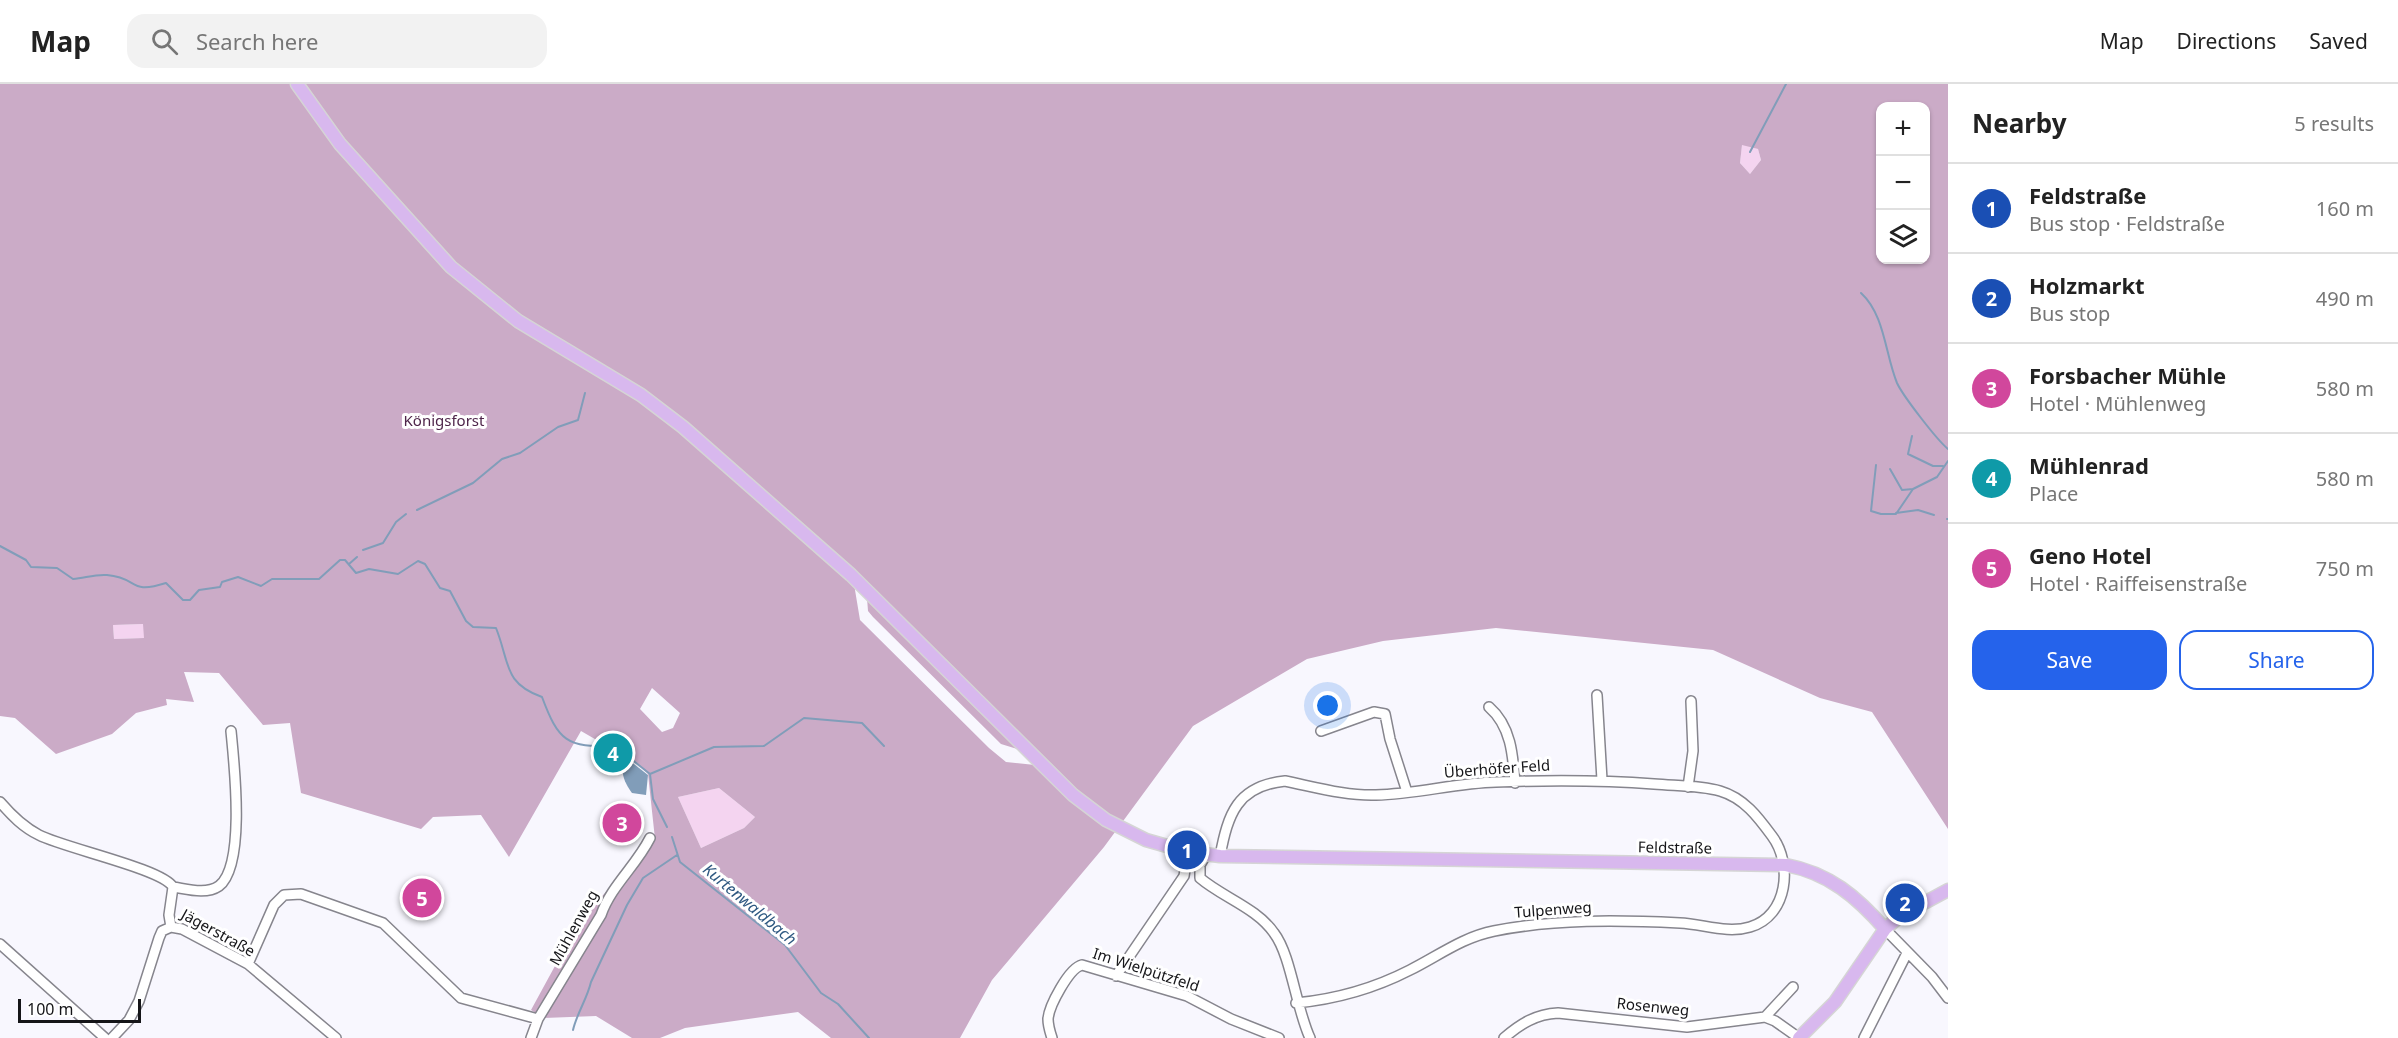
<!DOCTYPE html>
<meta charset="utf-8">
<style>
body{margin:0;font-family:"Noto Sans",sans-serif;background:#f2f2f2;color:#222}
.controls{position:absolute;right:18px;top:18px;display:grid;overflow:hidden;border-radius:12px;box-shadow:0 2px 4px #0004}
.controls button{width:54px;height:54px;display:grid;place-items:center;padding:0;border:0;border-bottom:2px solid #e0e0e0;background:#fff;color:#222;font:30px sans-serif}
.scale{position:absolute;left:18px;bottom:15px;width:123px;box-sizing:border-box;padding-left:6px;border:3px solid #151518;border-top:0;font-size:16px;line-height:21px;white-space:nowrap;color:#151518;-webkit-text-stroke:4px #fff;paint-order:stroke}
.you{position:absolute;left:1328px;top:622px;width:21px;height:21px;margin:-15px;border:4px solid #fff;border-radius:50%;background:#1a73e8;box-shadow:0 0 0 9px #1a73e833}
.badge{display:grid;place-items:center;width:39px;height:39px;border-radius:50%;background:#2563eb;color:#fff;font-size:20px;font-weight:700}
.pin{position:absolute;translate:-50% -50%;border:3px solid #fff;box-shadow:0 2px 6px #0006}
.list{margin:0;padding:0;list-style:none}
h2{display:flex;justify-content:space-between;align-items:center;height:78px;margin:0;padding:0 24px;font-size:26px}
h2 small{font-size:20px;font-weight:400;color:#767676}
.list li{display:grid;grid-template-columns:39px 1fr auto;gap:18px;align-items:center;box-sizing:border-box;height:90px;padding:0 24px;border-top:2px solid #e0e0e0}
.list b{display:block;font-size:22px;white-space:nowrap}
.list p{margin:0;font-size:20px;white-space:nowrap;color:#767676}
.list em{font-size:20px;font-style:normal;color:#767676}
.actions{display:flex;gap:12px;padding:18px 24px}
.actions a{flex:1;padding:14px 0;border:2px solid #2563eb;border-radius:18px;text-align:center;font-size:21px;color:#2563eb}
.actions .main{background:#2563eb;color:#fff}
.icon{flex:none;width:33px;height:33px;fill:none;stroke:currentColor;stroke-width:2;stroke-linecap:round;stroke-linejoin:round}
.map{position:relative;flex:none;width:1948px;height:954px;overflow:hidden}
header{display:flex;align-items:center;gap:36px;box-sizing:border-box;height:84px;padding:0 30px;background:#fff;border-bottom:2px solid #e0e0e0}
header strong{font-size:28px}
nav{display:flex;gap:33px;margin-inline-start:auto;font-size:21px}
.search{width:420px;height:54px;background:#f2f2f2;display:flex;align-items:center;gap:15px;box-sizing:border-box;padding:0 21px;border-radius:18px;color:#767676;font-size:22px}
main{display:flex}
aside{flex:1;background:#fff}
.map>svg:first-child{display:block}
.green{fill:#f4d4f0}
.forest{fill:#cbabc7;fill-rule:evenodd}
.water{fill:#819db9}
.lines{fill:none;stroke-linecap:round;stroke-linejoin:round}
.stream{stroke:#819db9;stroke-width:2}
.minor-casing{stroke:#86858d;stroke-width:12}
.major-casing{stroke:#d5d5d5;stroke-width:15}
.minor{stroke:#fff;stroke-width:9}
.major{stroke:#d8b8ee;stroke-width:12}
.labels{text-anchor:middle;stroke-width:6;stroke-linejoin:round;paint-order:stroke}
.park-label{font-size:15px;fill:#4e254a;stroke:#fff}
.street-label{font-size:15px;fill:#151518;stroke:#fff}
.water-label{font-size:16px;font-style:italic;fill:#2e5881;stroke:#fff}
</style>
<header>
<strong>Map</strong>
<div class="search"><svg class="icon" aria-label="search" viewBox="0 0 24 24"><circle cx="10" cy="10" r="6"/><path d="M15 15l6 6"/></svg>Search here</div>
<nav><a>Map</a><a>Directions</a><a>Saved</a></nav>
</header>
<main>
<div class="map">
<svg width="1948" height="954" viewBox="0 0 1948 954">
<rect width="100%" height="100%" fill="#f8f7fe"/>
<path class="green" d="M 1742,60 L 1758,65 L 1761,76 L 1750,90 L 1740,79 Z
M 144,540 L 144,554 L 114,555 L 113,541 Z
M 719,704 L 755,733 L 744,744 L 701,764 L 678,713 Z"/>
<path class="forest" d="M 0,0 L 1948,0 L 1948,745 L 1872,628 L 1820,614 L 1713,566 L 1496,544 L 1383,557 L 1307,575 L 1193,642 L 1104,763 L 992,896 L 960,954 L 831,954 L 798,928 L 685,944 L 660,954 L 632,954 L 596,932 L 544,934 L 531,926 L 580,836 L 655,755 L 648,690 L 638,680 L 581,647 L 509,773 L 481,731 L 433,733 L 421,745 L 301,709 L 290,639 L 263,641 L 219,589 L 184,588 L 194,618 L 166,615 L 167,621 L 136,629 L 112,650 L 56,670 L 15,634 L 0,632 ZM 1880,22 L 1926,22 L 1926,176 L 1880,176 ZM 1742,61 L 1758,65 L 1761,76 L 1750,90 L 1740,79 ZM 854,500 L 867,514 L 868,527 L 873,533 L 1001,660 L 1020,666 L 1035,681 L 1006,678 L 989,664 L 860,536 ZM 143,540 L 144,554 L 114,555 L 113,541 ZM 652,604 L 680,629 L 673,644 L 662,648 L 640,625 ZM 719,704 L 755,733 L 744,744 L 701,764 L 678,713 Z"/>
<path class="water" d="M 625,673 L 648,691 L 646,711 L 632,709 C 623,697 620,687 625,673 Z"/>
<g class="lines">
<path class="stream" d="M 1750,68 L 1786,0
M 1861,209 C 1885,231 1885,270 1897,299 C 1903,312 1937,356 1948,365
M 1912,352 L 1908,370 L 1933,382 L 1943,382
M 1876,381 L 1871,427 L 1881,430 L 1896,430 L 1913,405 L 1937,393 L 1948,377
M 1890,385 L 1902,406 L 1913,405
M 417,426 L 473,399 L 502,375 L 520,369 L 558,343 L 578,336 L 585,309
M 1896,429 L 1918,426 L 1934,431
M 1947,435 L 1948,435
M 0,462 L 26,476 L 31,483 L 57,484 L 73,495 C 85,494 95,490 107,491 C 140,494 128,511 166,499 L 183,516 L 190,516 L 199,506 L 220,503 L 222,498 L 238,493 L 261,502 L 272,495 L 319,495 L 340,476 L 345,476 L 356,489 L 369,485 L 398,490 L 418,477 L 425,480 L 440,504 L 450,507 L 466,537 L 473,543 L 496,544 C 510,579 503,599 542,613 C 558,656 567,665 614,661
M 363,466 L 383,459 L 396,438 L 406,430
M 349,480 L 357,473
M 626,671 L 650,690 L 653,715 L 667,743
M 650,690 L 714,663 L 764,662 L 804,634 L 862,639 L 884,662
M 672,753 L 680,778 L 785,861 L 821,909 L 838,920 L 869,954
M 573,946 C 577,929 587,915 591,898 L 627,821 L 643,794 L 677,771"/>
<defs>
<path id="minor" d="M 1597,611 L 1602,696
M 1489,623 C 1511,642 1513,671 1515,699
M 1321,647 L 1374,628 L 1385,630 L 1390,655 L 1407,708
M 1688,703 L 1693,667 L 1691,617
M 0,718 C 12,732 23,743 39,751 C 64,764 163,785 173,803
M 1206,771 L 1200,781 L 1200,794 C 1222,813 1257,824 1274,849 C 1291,871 1296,924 1310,954
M 1220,772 C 1228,730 1237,702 1285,697 C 1315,703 1346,712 1376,711 C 1417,710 1456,699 1496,698 C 1549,696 1602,696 1654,700 C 1676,702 1699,701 1720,707 C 1744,714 1758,733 1772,752 C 1793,780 1788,832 1750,843 C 1727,850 1703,840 1680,839 C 1619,836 1554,835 1494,847 C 1463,853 1438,872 1410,886 C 1373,905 1338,915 1296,919
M 171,843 L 169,831 L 173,803 C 187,805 206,811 219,802 C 246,781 234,679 231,647
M 171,843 L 182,845 L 248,880 L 336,954
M 1885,845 L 1932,893 L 1948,914
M 0,860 L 105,954
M 248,880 L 274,821 L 284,811 L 301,810 L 383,839 L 461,914 L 538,935
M 1116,892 L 1184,792 L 1188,768
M 1765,933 L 1793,903
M 112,954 L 129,936 L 139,917 L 159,854 L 162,847 L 171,843
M 531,954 L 538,935 L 601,831 C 611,802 636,782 650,754
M 1052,954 C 1050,948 1048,942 1048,935 C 1049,922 1069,884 1082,881 L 1187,912 L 1231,935 L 1279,954
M 1504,954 C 1520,940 1536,930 1558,929 L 1687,943 L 1765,933 L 1775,937 L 1799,954
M 1864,954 L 1907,869"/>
<path id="major" d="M 297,0 L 340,60 L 451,183 L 518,237 L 641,311 L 683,343 L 851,491 L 1073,711 L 1106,736 L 1146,756 L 1188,768 L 1220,772 L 1786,781 C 1829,789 1857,813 1885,845
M 1799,954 L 1835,918 L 1885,845 L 1900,832 L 1948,806"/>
</defs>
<use href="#minor" class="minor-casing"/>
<use href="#major" class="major-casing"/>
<use href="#minor" class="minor"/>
<use href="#major" class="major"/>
</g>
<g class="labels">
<g class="park-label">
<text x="444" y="342">Königsforst</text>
</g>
<g class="street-label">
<text transform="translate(1497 685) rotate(-4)" y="5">Überhöfer Feld</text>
<text transform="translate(1675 764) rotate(1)" y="5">Feldstraße</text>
<text transform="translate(1553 826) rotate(-4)" y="5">Tulpenweg</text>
<text transform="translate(574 844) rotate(-61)" y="5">Mühlenweg</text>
<text transform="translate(218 849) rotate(29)" y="5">Jägerstraße</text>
<text transform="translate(1146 886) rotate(18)" y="5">Im Wielpützfeld</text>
<text transform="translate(1653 923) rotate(6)" y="5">Rosenweg</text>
</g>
<g class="water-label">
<text transform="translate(750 820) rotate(40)" y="6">Kurtenwaldbach</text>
</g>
</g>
</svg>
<div class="controls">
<button>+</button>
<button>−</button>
<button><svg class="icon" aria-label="layers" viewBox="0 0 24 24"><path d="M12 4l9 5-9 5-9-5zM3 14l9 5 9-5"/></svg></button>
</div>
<div class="scale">100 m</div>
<div class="you"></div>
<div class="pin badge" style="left:1187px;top:766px;background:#1a4fb4">1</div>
<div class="pin badge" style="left:1905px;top:819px;background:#1a4fb4">2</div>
<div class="pin badge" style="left:622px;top:739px;background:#d1479c">3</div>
<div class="pin badge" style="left:613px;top:669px;background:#0f9aa8">4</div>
<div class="pin badge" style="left:422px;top:814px;background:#d1479c">5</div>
</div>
<aside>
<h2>Nearby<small>5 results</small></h2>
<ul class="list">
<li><span class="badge" style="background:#1a4fb4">1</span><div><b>Feldstraße</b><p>Bus stop · Feldstraße</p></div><em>160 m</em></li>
<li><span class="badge" style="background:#1a4fb4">2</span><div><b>Holzmarkt</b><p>Bus stop</p></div><em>490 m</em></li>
<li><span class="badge" style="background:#d1479c">3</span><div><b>Forsbacher Mühle</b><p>Hotel · Mühlenweg</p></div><em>580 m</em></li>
<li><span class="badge" style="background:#0f9aa8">4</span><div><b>Mühlenrad</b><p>Place</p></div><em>580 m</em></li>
<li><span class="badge" style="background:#d1479c">5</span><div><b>Geno Hotel</b><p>Hotel · Raiffeisenstraße</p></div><em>750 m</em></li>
</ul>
<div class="actions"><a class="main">Save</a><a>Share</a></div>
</aside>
</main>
